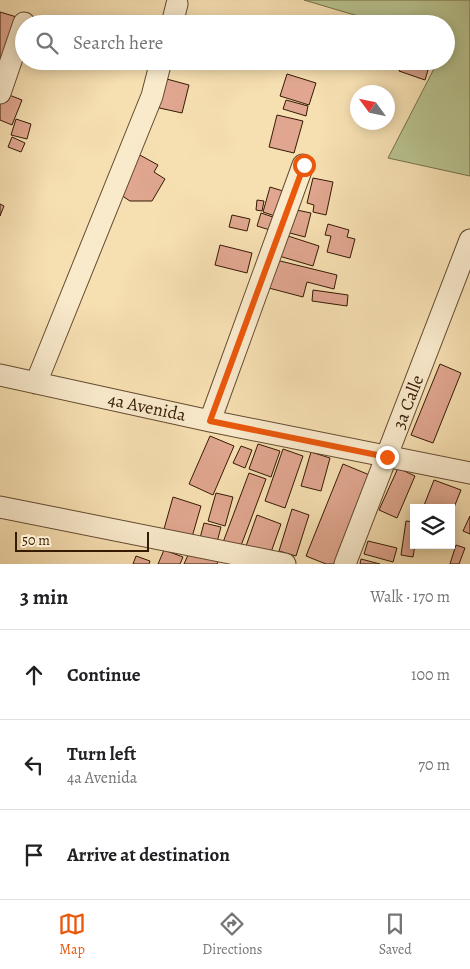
<!DOCTYPE html>
<meta charset="utf-8">
<style>
body{margin:0;font-family:Alegreya,serif;background:#f2f2f2;color:#202124}
.controls{position:absolute;right:15px;bottom:15px;display:grid;overflow:hidden;border-radius:0px;box-shadow:0 2px 12px #0003}
.controls button{width:45px;height:45px;display:grid;place-items:center;padding:0;border:0;border-bottom:1px solid #e0e0e0;background:#fff;color:#202124;font:25px sans-serif}
.compass{position:absolute;left:350px;top:85px;width:45px;height:45px;border-radius:50%;background:#fff;box-shadow:0 2px 12px #0003;rotate:303deg}
.scale{position:absolute;left:15px;bottom:12px;width:134px;box-sizing:border-box;padding-left:5px;border:2px solid #351a04;border-top:0;font-size:14px;line-height:18px;white-space:nowrap;color:#351a04;-webkit-text-stroke:4px #f9eacc;paint-order:stroke}
.stop{position:absolute;width:15px;height:15px;margin:-11px;border:4px solid #ea580c;border-radius:50%;background:#fff}
.stop.end{background:#ea580c;border-color:#fff;box-shadow:0 1px 5px #0008}
.list{margin:0;padding:0;list-style:none}
h2{display:flex;justify-content:space-between;align-items:center;height:65px;margin:0;padding:0 20px;font-size:21px}
h2 small{font-size:16px;font-weight:400;color:#757577}
.list li{display:grid;grid-template-columns:32px 1fr auto;gap:15px;align-items:center;box-sizing:border-box;height:90px;padding:0 20px;border-top:1px solid #e0e0e0}
.list b{display:block;font-size:19px;white-space:nowrap}
.list p{margin:0;font-size:16px;white-space:nowrap;color:#757577}
.list em{font-size:16px;font-style:normal;color:#757577}
.icon{flex:none;width:28px;height:28px;fill:none;stroke:currentColor;stroke-width:2;stroke-linecap:round;stroke-linejoin:round}
.map{position:relative;flex:none;width:470px;height:564px;overflow:hidden}
.search{position:absolute;background:#fff;box-shadow:0 2px 12px #0003;left:15px;right:15px;top:15px;height:55px;display:flex;align-items:center;gap:12px;box-sizing:border-box;padding:0 18px;border-radius:28px;color:#757577;font-size:19px}
.sheet{height:335px;background:#fff}
nav{display:flex;justify-content:space-around;align-items:center;box-sizing:border-box;height:70px;border-top:1px solid #e0e0e0;background:#fff;font-size:14px;color:#757577}
nav a{display:grid;justify-items:center;gap:2px}
nav .on{color:#ea580c}
.map>svg:first-child{display:block}
.green{fill:#b8c38f;stroke:#766e4a}
.building{fill:#e0a68f;stroke:#351a04}
.lines{fill:none;stroke-linecap:round;stroke-linejoin:round}
.minor-casing{stroke:#654b2f;stroke-width:23}
.minor{stroke:#f9eacc;stroke-width:21}
.route{stroke:#ea580c;stroke-width:6}
.labels{text-anchor:middle;stroke-width:4;stroke-linejoin:round;paint-order:stroke}
.street-label{font-size:18px;fill:#351a04;stroke:#f9eacc}
</style>
<div class="map">
<svg width="470" height="564" viewBox="0 0 470 564">
<rect width="100%" height="100%" fill="#f6dfb1"/>
<filter id="stains"><feTurbulence type="fractalNoise" baseFrequency=".004" numOctaves="4"/><feColorMatrix values="0 0 0 0 .2 0 0 0 0 .09 0 0 0 0 .02 0 0 0 .5 -.17"/></filter>
<radialGradient id="worn" r=".72"><stop offset=".6" stop-color="#630" stop-opacity="0"/><stop offset="1" stop-color="#630" stop-opacity=".3"/></radialGradient>
<path class="green" d="M 304,0 L 470,0 L 470,176 L 388,158 L 438,61 L 446,61 L 446,46 L 448,43 L 446,42 L 446,24 L 385,24 Z"/>
<path class="building" d="M 0,12 L 20,18 L 0,71 Z
M 402,61 L 414,61 L 413,65 L 428,70 L 425,80 L 399,71 Z
M 287,74 L 316,83 L 309,105 L 280,96 Z
M 163,78 L 189,85 L 182,113 L 155,107 Z
M 4,93 L 22,100 L 12,125 L 0,120 L 0,103 Z
M 286,100 L 308,106 L 306,116 L 283,109 Z
M 277,115 L 303,121 L 294,153 L 269,147 Z
M 16,119 L 31,124 L 27,139 L 11,135 Z
M 12,137 L 25,143 L 21,152 L 8,147 Z
M 138,154 L 158,165 L 154,172 L 165,179 L 152,201 L 130,201 L 121,195 Z
M 313,178 L 333,182 L 326,215 L 313,212 L 314,205 L 307,203 Z
M 270,187 L 283,191 L 275,216 L 263,212 Z
M 257,200 L 264,201 L 262,211 L 256,210 Z
M 0,204 L 4,206 L 0,216 Z
M 292,209 L 311,213 L 305,237 L 286,232 Z
M 261,213 L 273,217 L 270,230 L 257,226 Z
M 232,215 L 250,219 L 247,231 L 229,227 Z
M 328,224 L 349,230 L 347,237 L 355,239 L 350,258 L 327,252 L 331,236 L 325,235 Z
M 285,235 L 319,246 L 313,266 L 279,256 Z
M 220,245 L 252,253 L 247,273 L 215,265 Z
M 272,259 L 337,275 L 334,289 L 307,282 L 303,297 L 265,287 Z
M 313,290 L 348,295 L 347,306 L 312,301 Z
M 440,364 L 461,373 L 433,443 L 411,435 Z
M 210,436 L 234,446 L 213,495 L 189,484 Z
M 258,444 L 280,451 L 271,477 L 249,469 Z
M 241,446 L 252,450 L 245,468 L 233,463 Z
M 283,449 L 303,456 L 285,508 L 265,501 Z
M 311,452 L 330,458 L 321,491 L 301,486 Z
M 343,464 L 372,476 L 336,564 L 326,564 L 306,556 Z
M 398,468 L 415,476 L 397,518 L 379,510 Z
M 249,473 L 266,479 L 239,551 L 222,545 Z
M 434,480 L 461,490 L 451,515 L 451,508 L 423,508 Z
M 216,493 L 233,497 L 225,526 L 208,521 Z
M 173,497 L 201,506 L 192,537 L 164,529 Z
M 292,509 L 309,515 L 296,556 L 279,551 Z
M 257,515 L 281,524 L 269,558 L 245,549 Z
M 470,516 L 470,534 L 463,531 Z
M 406,521 L 414,522 L 414,545 L 415,545 L 413,557 L 401,555 Z
M 204,523 L 221,527 L 217,542 L 200,538 Z
M 368,541 L 397,548 L 393,562 L 364,554 Z
M 456,545 L 465,548 L 459,564 L 450,564 Z
M 192,546 L 220,557 L 217,564 L 184,564 Z
M 164,550 L 183,557 L 180,564 L 158,564 Z
M 136,556 L 150,561 L 149,564 L 133,564 Z
M 361,559 L 380,564 L 360,564 Z"/>
<g class="lines">
<defs>
<path id="minor" d="M 172,24 L 177,4
M 0,93 L 24,23
M 0,375 L 210,421 L 470,473
M 36,383 L 152,96 L 161,61
M 210,421 L 303,165
M 0,507 L 285,564
M 345,564 L 470,240"/>
</defs>
<use href="#minor" class="minor-casing"/>
<use href="#minor" class="minor"/>
</g>
<g class="lines">
<path class="route" d="M 304,165 L 210,421 L 387,457"/>
</g>
<g class="labels">
<g class="street-label">
<text transform="translate(408 402) rotate(-69)" y="6">3a Calle</text>
<text transform="translate(147 407) rotate(12)" y="6">4a Avenida</text>
</g>
</g>
<rect width="100%" height="100%" filter="url(#stains)"/>
<rect width="100%" height="100%" fill="url(#worn)"/>
</svg>
<div class="controls">
<button><svg class="icon" aria-label="layers" viewBox="0 0 24 24"><path d="M12 4l9 5-9 5-9-5zM3 14l9 5 9-5"/></svg></button>
</div>
<svg class="compass" viewBox="-18 -18 36 36"><path d="M0-13l5 13h-10z" fill="#e53935"/><path d="M0 13l5-13h-10z" fill="#757577"/></svg>
<div class="scale">50 m</div>
<div class="stop" style="left:304px;top:165px"></div>
<div class="stop end" style="left:387px;top:457px"></div>
<div class="search"><svg class="icon" aria-label="search" viewBox="0 0 24 24"><circle cx="10" cy="10" r="6"/><path d="M15 15l6 6"/></svg>Search here</div>
</div>
<section class="sheet">
<h2>3 min<small>Walk · 170 m</small></h2>
<ul class="list">
<li><svg class="icon" aria-label="ahead" viewBox="0 0 24 24"><path d="M12 20V5M6 11l6-6 6 6"/></svg><div><b>Continue</b></div><em>100 m</em></li>
<li><svg class="icon" aria-label="left" viewBox="0 0 24 24"><path d="M17 20v-9H6M10 6l-5 5 5 5"/></svg><div><b>Turn left</b><p>4a Avenida</p></div><em>70 m</em></li>
<li><svg class="icon" aria-label="arrive" viewBox="0 0 24 24"><path d="M6 21V4h12l-3 4 3 4H6"/></svg><div><b>Arrive at destination</b></div></li>
</ul>
</section>
<nav>
<a class="on"><svg class="icon" aria-label="map" viewBox="0 0 24 24"><path d="M3 6l6-2 6 2 6-2v14l-6 2-6-2-6 2zM9 4v14M15 6v14"/></svg>Map</a>
<a><svg class="icon" aria-label="directions" viewBox="0 0 24 24"><path d="M12 3l9 9-9 9-9-9zM9 14v-3h6M13 9l2 2-2 2"/></svg>Directions</a>
<a><svg class="icon" aria-label="saved" viewBox="0 0 24 24"><path d="M7 4h10v16l-5-4-5 4z"/></svg>Saved</a>
</nav>
